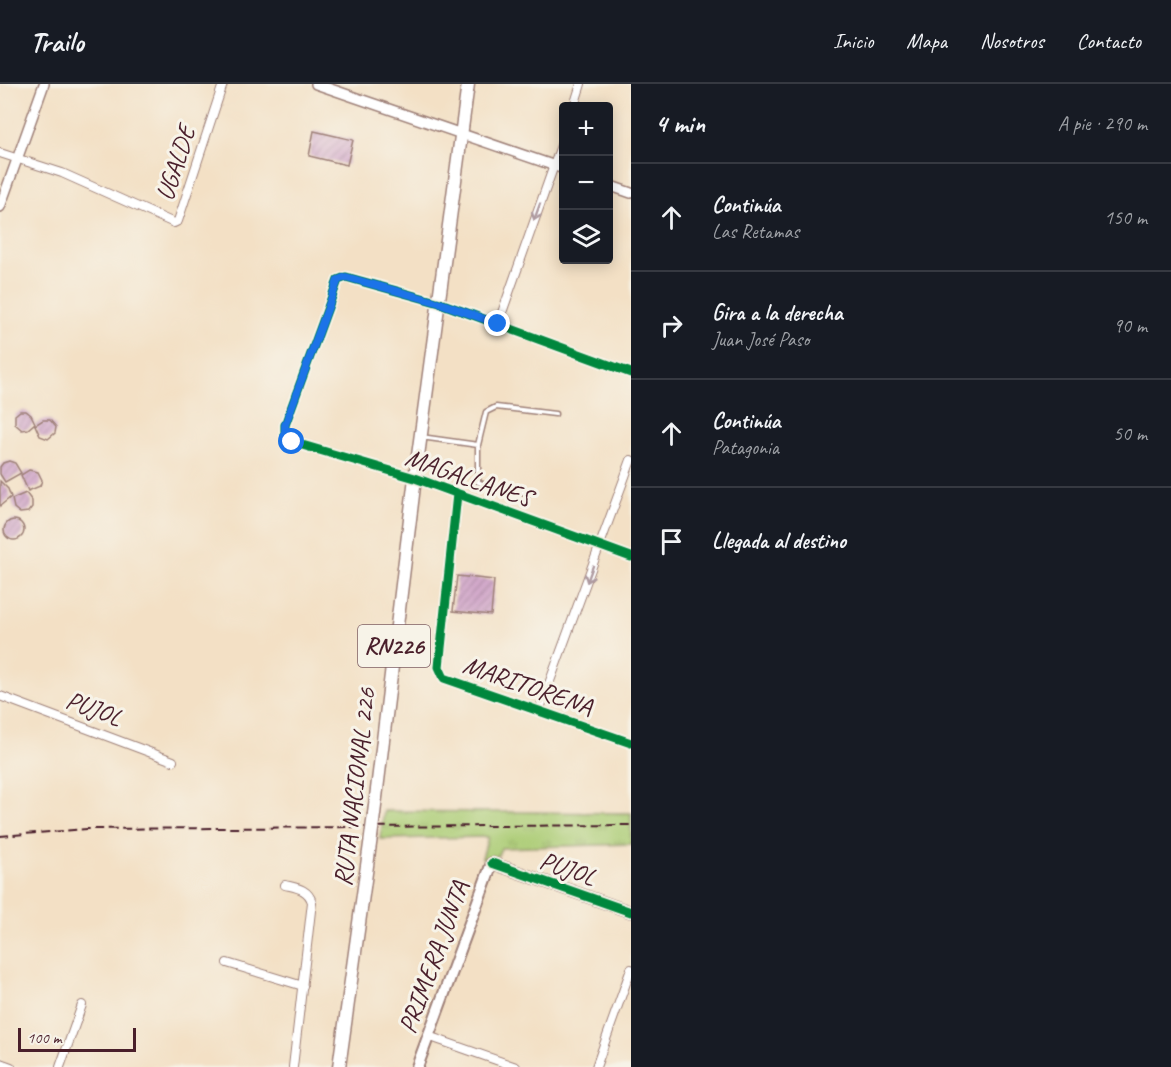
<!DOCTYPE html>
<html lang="es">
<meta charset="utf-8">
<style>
body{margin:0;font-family:Caveat,sans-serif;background:#20242c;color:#f1f3f6}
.controls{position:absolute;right:18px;top:18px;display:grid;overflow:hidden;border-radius:6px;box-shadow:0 3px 15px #0003}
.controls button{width:54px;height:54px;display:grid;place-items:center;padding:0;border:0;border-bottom:2px solid #363941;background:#171b24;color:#f1f3f6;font:30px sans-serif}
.scale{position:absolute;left:18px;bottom:15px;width:118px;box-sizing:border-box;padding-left:6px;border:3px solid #4a1f2b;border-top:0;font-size:16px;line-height:21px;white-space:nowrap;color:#4a1f2b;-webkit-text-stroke:4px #f7f3e8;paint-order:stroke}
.stop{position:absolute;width:18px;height:18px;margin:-14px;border:4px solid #1a73e8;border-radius:50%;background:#fff}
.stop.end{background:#1a73e8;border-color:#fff;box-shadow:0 2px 6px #0008}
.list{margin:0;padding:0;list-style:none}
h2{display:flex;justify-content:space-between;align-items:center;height:78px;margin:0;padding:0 24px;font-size:26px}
h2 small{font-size:20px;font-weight:400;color:#9ea1a6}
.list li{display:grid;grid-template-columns:39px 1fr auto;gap:18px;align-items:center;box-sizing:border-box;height:108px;padding:0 24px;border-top:2px solid #363941}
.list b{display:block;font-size:22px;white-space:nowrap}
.list p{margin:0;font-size:20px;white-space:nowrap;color:#9ea1a6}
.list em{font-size:20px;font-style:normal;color:#9ea1a6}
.icon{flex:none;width:33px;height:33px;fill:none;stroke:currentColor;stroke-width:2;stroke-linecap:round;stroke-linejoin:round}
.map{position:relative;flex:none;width:631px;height:983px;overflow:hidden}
header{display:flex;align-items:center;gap:36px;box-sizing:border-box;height:84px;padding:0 30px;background:#171b24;border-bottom:2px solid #363941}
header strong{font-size:28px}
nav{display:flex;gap:33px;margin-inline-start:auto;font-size:21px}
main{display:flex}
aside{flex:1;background:#171b24}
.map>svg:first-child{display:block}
.grass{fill:url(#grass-tufts);stroke:#7a7650;stroke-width:1.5}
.building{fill:url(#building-hatch)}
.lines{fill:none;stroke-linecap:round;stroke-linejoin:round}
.service-casing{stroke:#9e8078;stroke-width:7}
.minor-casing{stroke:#9e8078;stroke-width:10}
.tertiary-casing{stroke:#9e8078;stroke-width:12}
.secondary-casing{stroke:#9e8078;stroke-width:14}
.trunk-casing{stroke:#9e8078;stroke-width:15}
.service{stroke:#fff;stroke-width:4}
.minor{stroke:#fff;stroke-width:8}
.tertiary{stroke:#fff;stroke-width:9}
.secondary{stroke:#fff;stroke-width:10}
.trunk{stroke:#fff;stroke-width:12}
.rail{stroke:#4a1f2b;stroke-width:2;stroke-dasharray:9 4.5;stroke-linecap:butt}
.trunk-bridge-casing{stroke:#9e8078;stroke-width:15;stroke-linecap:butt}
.trunk-bridge{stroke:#fff;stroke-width:12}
.cycleway-casing{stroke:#f7f3e8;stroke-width:13}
.cycleway{stroke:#00873e;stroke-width:9}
.oneway{stroke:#ae9aa0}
.route{stroke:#1a73e8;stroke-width:8}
.labels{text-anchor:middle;stroke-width:6;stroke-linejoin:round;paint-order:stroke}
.shield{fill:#f7f3e8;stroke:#7e5f64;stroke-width:1.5}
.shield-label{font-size:24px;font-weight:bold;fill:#4a1f2b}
.street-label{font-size:26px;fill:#4a1f2b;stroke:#f7f3e8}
</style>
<header>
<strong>Trailo</strong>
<nav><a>Inicio</a><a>Mapa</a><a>Nosotros</a><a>Contacto</a></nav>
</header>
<main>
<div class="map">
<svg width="631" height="983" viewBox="0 0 631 983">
<defs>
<pattern id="grass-tufts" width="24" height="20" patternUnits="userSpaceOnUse" patternTransform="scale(1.5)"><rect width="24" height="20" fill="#abcc74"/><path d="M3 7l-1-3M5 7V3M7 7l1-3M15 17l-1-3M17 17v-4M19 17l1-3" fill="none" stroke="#95af65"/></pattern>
<pattern id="building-hatch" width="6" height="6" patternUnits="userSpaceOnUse" patternTransform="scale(1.5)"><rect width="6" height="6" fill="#cd9fc6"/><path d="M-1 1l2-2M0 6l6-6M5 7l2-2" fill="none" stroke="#a881a1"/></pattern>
</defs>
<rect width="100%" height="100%" fill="#f7f3e8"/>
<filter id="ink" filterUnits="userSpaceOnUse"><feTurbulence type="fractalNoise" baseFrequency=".0167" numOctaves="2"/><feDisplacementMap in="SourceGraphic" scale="12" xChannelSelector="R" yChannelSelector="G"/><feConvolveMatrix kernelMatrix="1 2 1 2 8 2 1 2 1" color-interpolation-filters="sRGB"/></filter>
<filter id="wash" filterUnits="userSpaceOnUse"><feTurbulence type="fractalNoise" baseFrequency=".008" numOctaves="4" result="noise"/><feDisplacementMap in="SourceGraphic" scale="24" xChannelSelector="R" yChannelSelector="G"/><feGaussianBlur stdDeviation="1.35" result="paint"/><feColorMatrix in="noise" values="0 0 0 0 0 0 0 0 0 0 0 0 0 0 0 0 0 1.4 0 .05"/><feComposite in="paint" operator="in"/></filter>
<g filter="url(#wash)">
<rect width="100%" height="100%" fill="#f3e0c5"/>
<path class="grass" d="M 384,727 L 631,729 L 631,760 L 501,764 L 495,778 L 482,774 L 488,753 L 380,755 Z"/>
<g id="blocks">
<path class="building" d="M 314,47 L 353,56 L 347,81 L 309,72 Z
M 20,327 L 26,327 L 31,331 L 35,339 L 28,345 L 22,346 L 15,340 L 15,331 Z
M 43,336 L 50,336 L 56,343 L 55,349 L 48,355 L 40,352 L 35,341 Z
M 9,377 L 15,379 L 21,389 L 5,398 L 0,390 L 0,383 L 3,379 Z
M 29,386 L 38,388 L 42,396 L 40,402 L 28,407 L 21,391 Z
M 0,397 L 8,405 L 11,413 L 0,422 Z
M 26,409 L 32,417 L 32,423 L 28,428 L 20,429 L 14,424 L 12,415 Z
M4 446a10 10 0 1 1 20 0a10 10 0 1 1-20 0Z
M 457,492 L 494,496 L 491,531 L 453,527 Z"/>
</g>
</g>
<g filter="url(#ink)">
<use href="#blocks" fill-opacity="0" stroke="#9e8078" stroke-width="1.5"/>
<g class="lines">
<defs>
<path id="service" d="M 421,353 L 478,361
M 529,409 L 489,403 L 478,398 L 478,361 L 486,328 L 496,323 L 555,330"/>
<path id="minor" d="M 574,22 L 581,0
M 0,69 L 62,89 L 174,139 L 178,137 L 223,0
M 498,240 L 564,53
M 631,289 L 440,219 L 346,193 L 338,196 L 285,341 L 285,351 L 292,358 L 415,394 L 631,473
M 457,410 L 439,583 L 444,594 L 631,659
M 0,612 L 173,677
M 539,627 L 631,376
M 285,801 C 297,804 308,805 312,818 L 293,983
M 227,879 L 303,902
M 428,952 L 516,983
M 0,979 L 11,983
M 60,983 L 82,921
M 596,983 L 631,885"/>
<path id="tertiary" d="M 316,0 L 564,85
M 608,101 L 631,109
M 0,123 L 44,0"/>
<path id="secondary" d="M 417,983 L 492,779 L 631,828"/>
<path id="trunk" d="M 374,730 L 415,394 L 468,0
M 339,983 L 371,753"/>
</defs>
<use href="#service" class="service-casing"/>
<use href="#minor" class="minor-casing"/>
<use href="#tertiary" class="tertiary-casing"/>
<use href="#secondary" class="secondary-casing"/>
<use href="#trunk" class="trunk-casing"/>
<use href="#service" class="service"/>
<use href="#minor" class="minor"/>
<use href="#tertiary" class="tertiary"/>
<use href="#secondary" class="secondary"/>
<use href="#trunk" class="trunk"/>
<path class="rail" d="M 0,752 L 87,745 L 631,741"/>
<defs>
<path id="trunk-bridge" d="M 371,753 L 374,730"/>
</defs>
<use href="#trunk-bridge" class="trunk-bridge-casing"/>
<use href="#trunk-bridge" class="trunk-bridge"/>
<defs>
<path id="cycleway" d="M 631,289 L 440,219 L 346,193 L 338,196 L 285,341 L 285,351 L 292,358 L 415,394 L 631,473
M 457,410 L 439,583 L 444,594 L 631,659
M 492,779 L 631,828"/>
</defs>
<use href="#cycleway" class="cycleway-casing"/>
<use href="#cycleway" class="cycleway"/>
</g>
<defs><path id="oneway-shaft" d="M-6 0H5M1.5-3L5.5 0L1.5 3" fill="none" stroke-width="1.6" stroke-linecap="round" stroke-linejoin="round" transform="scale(1.5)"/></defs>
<g class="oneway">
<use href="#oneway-shaft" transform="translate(537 128) rotate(110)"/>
<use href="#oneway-shaft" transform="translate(590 490) rotate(110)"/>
</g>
</g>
<g class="lines" filter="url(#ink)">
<path class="route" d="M 292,358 L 285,351 L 285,341 L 338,196 L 346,193 L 440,219 L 498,240"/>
</g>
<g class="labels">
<rect class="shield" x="358" y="541" width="72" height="42" rx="4.5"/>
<g class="shield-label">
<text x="394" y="570">RN226</text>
</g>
<g class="street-label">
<text transform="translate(175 79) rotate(-72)" y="9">UGALDE</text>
<text transform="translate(469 393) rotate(19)" y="9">MAGALLANES</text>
<text transform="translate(528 601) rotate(19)" y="9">MARITORENA</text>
<text transform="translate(94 624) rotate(20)" y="9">PUJOL</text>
<text transform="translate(354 703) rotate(-83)" y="9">RUTA NACIONAL 226</text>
<text transform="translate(568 784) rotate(19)" y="9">PUJOL</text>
<text transform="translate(433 873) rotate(-70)" y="9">PRIMERA JUNTA</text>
</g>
</g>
</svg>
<div class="controls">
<button>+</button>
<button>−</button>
<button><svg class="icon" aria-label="layers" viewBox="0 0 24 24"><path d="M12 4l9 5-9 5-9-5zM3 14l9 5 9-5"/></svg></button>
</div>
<div class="scale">100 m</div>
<div class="stop" style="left:292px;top:358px"></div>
<div class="stop end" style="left:498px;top:240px"></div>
</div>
<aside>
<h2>4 min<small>A pie · 290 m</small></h2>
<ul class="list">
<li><svg class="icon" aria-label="ahead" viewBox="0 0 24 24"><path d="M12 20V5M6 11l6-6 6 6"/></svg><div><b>Continúa</b><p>Las Retamas</p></div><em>150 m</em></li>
<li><svg class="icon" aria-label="right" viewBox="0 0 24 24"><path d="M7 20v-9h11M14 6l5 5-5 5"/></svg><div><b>Gira a la derecha</b><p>Juan José Paso</p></div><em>90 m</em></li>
<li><svg class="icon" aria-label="ahead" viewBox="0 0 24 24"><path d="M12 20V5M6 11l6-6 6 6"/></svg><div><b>Continúa</b><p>Patagonia</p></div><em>50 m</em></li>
<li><svg class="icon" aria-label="arrive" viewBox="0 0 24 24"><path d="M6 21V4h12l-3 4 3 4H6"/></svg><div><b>Llegada al destino</b></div></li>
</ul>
</aside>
</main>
